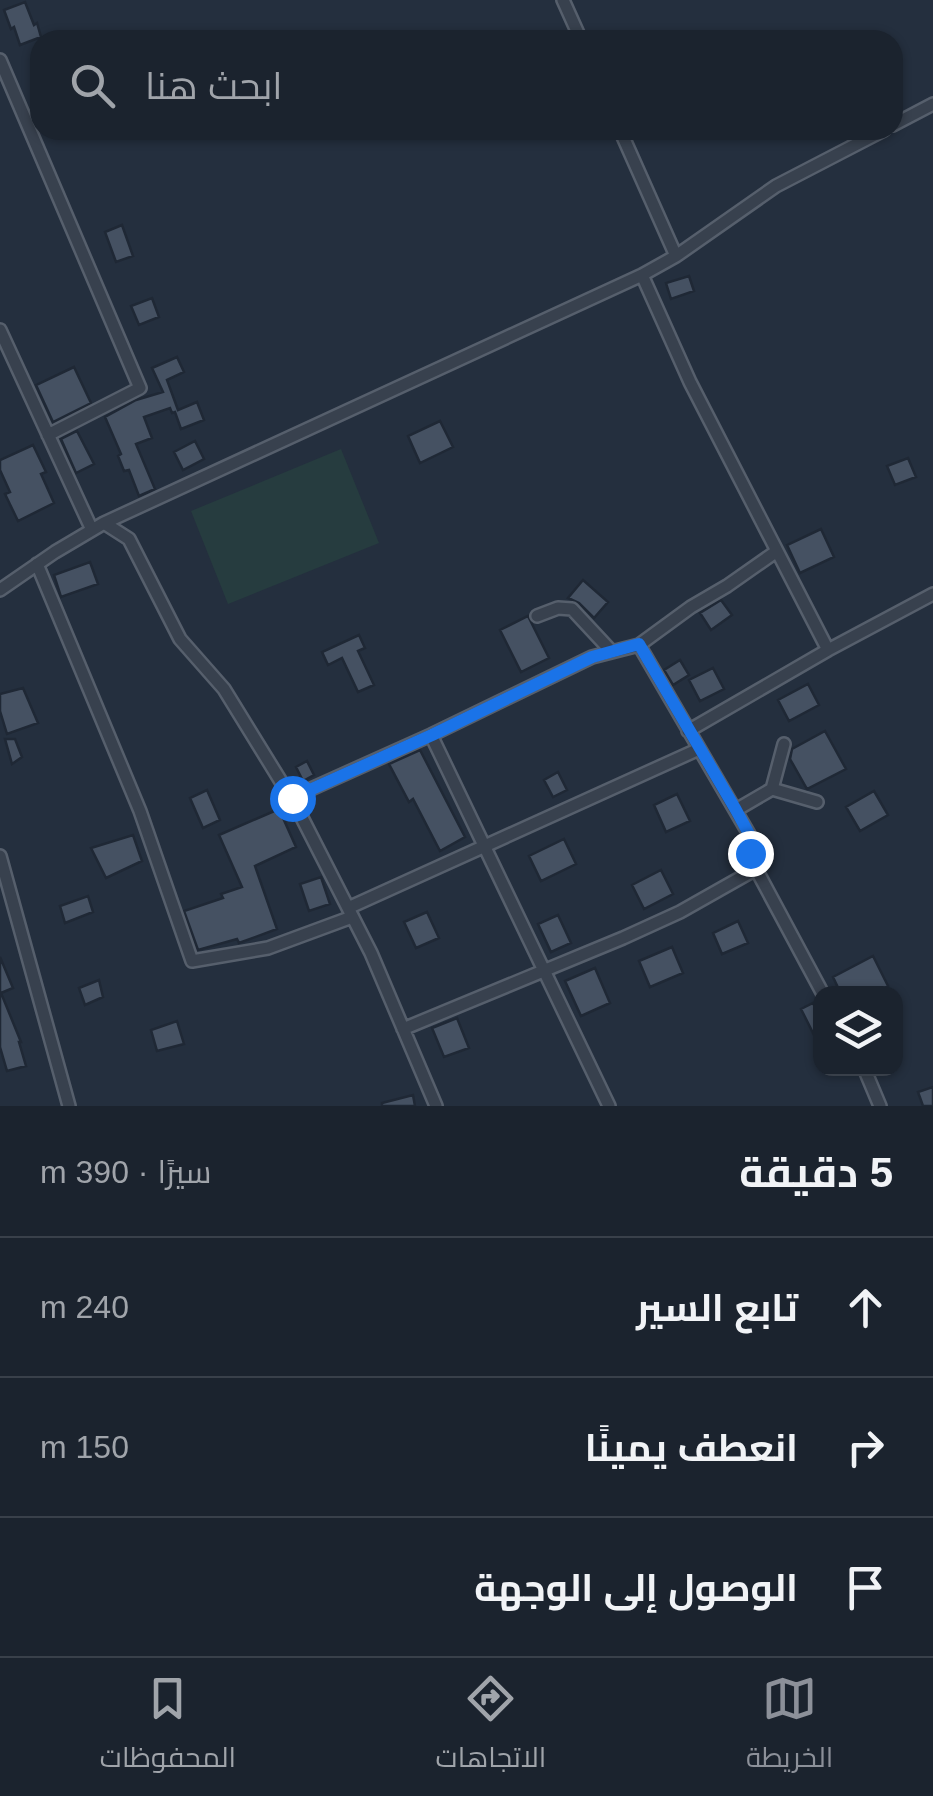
<!DOCTYPE html>
<html lang="ar">
<meta charset="utf-8">
<style>
body{margin:0;font-family:Helvetica,Cairo,sans-serif;background:#282f3a;color:#f1f3f6;direction:rtl}
.controls{position:absolute;right:30px;bottom:30px;display:grid;overflow:hidden;border-radius:20px;box-shadow:0 2px 8px #0004}
.controls button{width:90px;height:90px;display:grid;place-items:center;padding:0;border:0;border-bottom:2px solid #39404a;background:#1b232e;color:#f1f3f6;font:50px sans-serif}
.stop{position:absolute;width:30px;height:30px;margin:-22px;border:8px solid #1a73e8;border-radius:50%;background:#fff}
.stop.end{background:#1a73e8;border-color:#fff;box-shadow:0 2px 10px #0008}
.list{margin:0;padding:0;list-style:none}
h2{display:flex;justify-content:space-between;align-items:center;height:130px;margin:0;padding:0 40px;font-size:42px}
h2 small{font-size:32px;font-weight:400;color:#a0a4aa}
.list li{display:grid;grid-template-columns:65px 1fr auto;gap:30px;align-items:center;box-sizing:border-box;height:140px;padding:0 40px;border-top:2px solid #39404a}
.list b{display:block;font-size:38px;white-space:nowrap}
.list em{font-size:32px;font-style:normal;color:#a0a4aa}
.icon{flex:none;width:55px;height:55px;fill:none;stroke:currentColor;stroke-width:2;stroke-linecap:round;stroke-linejoin:round}
.map{position:relative;flex:none;width:933px;height:1106px;overflow:hidden;direction:ltr}
.search{position:absolute;background:#1b232e;box-shadow:0 2px 8px #0004;left:30px;right:30px;top:30px;height:110px;display:flex;align-items:center;gap:25px;box-sizing:border-box;padding:0 35px;border-radius:30px;color:#a0a4aa;font-size:38px}
.sheet{height:550px;background:#1b232e}
nav{display:flex;justify-content:space-around;align-items:center;box-sizing:border-box;height:140px;border-top:2px solid #39404a;background:#1b232e;font-size:28px;color:#a0a4aa}
nav a{display:grid;justify-items:center;gap:5px}
nav .on{color:#8c9099}
.map>svg:first-child{display:block}
.green{fill:#263c3f}
.building{fill:#455162;stroke:#1f2835;stroke-width:2.5}
.lines{fill:none;stroke-linecap:round;stroke-linejoin:round}
.minor-casing{stroke:#565f6c;stroke-width:16}
.minor{stroke:#38414e;stroke-width:11}
.route{stroke:#1a73e8;stroke-width:12}
</style>
<div class="map">
<svg width="933" height="1106" viewBox="0 0 933 1106">
<rect width="100%" height="100%" fill="#242f3e"/>
<path class="green" d="M 341,449 L 379,543 L 228,604 L 191,511 Z"/>
<path class="building" d="M 25,2 L 34,25 L 37,23 L 41,37 L 20,45 L 14,27 L 11,29 L 4,10 Z
M 122,225 L 133,256 L 116,262 L 105,232 Z
M 689,276 L 694,291 L 671,299 L 666,283 Z
M 152,298 L 159,317 L 139,325 L 131,306 Z
M 177,357 L 184,372 L 167,380 L 178,410 L 197,402 L 204,420 L 181,429 L 175,412 L 172,413 L 170,408 L 144,417 L 152,438 L 136,444 L 155,489 L 139,496 L 129,470 L 124,471 L 118,456 L 121,454 L 105,417 L 136,400 L 163,392 L 152,368 Z
M 74,367 L 91,403 L 53,422 L 36,385 Z
M 440,421 L 453,447 L 420,463 L 408,436 Z
M 77,431 L 94,464 L 76,473 L 61,439 Z
M 195,441 L 204,459 L 183,470 L 174,452 Z
M 33,445 L 46,472 L 41,474 L 54,503 L 18,521 L 5,494 L 10,492 L 0,470 L 0,460 Z
M 908,458 L 916,477 L 895,485 L 887,466 Z
M 821,529 L 834,557 L 800,573 L 787,545 Z
M 90,562 L 98,584 L 61,597 L 54,575 Z
M 583,580 L 608,602 L 594,618 L 579,603 L 568,598 Z
M 721,600 L 732,615 L 711,630 L 700,613 Z
M 528,616 L 549,658 L 521,672 L 500,630 Z
M 359,635 L 365,648 L 358,651 L 374,685 L 358,692 L 342,658 L 328,665 L 322,652 Z
M 680,660 L 689,675 L 673,685 L 664,670 Z
M 713,668 L 724,689 L 700,701 L 689,680 Z
M 808,684 L 819,705 L 789,721 L 778,700 Z
M 23,688 L 38,723 L 7,734 L 0,711 L 0,694 Z
M 825,731 L 846,769 L 807,789 L 790,759 L 792,749 Z
M 5,739 L 15,739 L 22,757 L 12,764 Z
M 420,750 L 465,837 L 440,851 L 413,799 L 409,802 L 389,764 Z
M 307,761 L 314,775 L 303,781 L 296,767 Z
M 558,772 L 567,790 L 553,797 L 544,780 Z
M 207,790 L 220,820 L 203,828 L 190,798 Z
M 874,791 L 888,815 L 860,831 L 846,807 Z
M 677,794 L 690,821 L 666,832 L 654,805 Z
M 279,809 L 296,847 L 255,866 L 277,929 L 239,943 L 237,939 L 198,950 L 184,911 L 223,898 L 221,894 L 242,887 L 219,835 Z
M 133,835 L 142,861 L 106,878 L 91,848 Z
M 564,839 L 576,864 L 541,881 L 529,856 Z
M 661,870 L 673,894 L 644,909 L 632,885 Z
M 321,877 L 330,904 L 309,911 L 300,884 Z
M 88,896 L 93,912 L 65,923 L 60,906 Z
M 427,912 L 439,938 L 416,948 L 404,922 Z
M 558,915 L 571,943 L 551,952 L 538,924 Z
M 738,921 L 748,943 L 722,954 L 713,933 Z
M 672,947 L 683,973 L 650,987 L 639,961 Z
M 873,956 L 888,986 L 873,994 L 841,994 L 833,977 Z
M 0,957 L 13,988 L 1,993 L 21,1042 L 19,1042 L 26,1066 L 7,1071 L 0,1047 Z
M 595,968 L 610,1003 L 581,1016 L 565,981 Z
M 99,980 L 103,997 L 85,1005 L 79,988 Z
M 813,1003 L 820,1018 L 820,1032 L 814,1035 L 801,1009 Z
M 457,1018 L 469,1048 L 444,1057 L 432,1028 Z
M 177,1021 L 184,1044 L 157,1051 L 151,1030 Z
M 933,1087 L 933,1106 L 923,1106 L 918,1092 Z
M 413,1095 L 415,1106 L 382,1106 L 382,1103 Z"/>
<g class="lines">
<defs>
<path id="minor" d="M 563,0 L 581,40
M 0,60 L 140,388 L 48,435
M 893,125 L 933,104
M 676,256 L 776,186 L 884,130
M 642,275 L 690,382 L 828,650 L 688,731
M 0,330 L 92,530
M 104,523 L 129,539 L 180,639 L 224,689 L 296,806 L 371,953 L 436,1106
M 37,564 L 140,811 L 192,961 L 268,948 L 352,917
M 0,590 L 55,552 L 104,523 L 642,275 L 676,256 L 620,130
M 537,616 L 558,608 L 572,609 L 612,652
M 639,645 L 749,834 L 751,853 L 756,869 L 823,994
M 828,650 L 933,594
M 431,735 L 609,1106
M 772,789 L 817,802
M 291,798 L 431,735 L 592,657 L 639,645 L 691,607 L 727,586 L 777,551
M 736,810 L 772,789 L 784,744
M 0,856 L 69,1106
M 348,908 L 699,749
M 403,1029 L 623,938 L 680,912 L 756,869
M 864,1068 L 880,1106"/>
</defs>
<use href="#minor" class="minor-casing"/>
<use href="#minor" class="minor"/>
</g>
<g class="lines">
<path class="route" d="M 292,798 L 432,735 L 592,657 L 639,644 L 736,810 L 749,834 L 750,853"/>
</g>
</svg>
<div class="controls">
<button><svg class="icon" aria-label="layers" viewBox="0 0 24 24"><path d="M12 4l9 5-9 5-9-5zM3 14l9 5 9-5"/></svg></button>
</div>
<div class="stop" style="left:292px;top:798px"></div>
<div class="stop end" style="left:750px;top:853px"></div>
<div class="search"><svg class="icon" aria-label="search" viewBox="0 0 24 24"><circle cx="10" cy="10" r="6"/><path d="M15 15l6 6"/></svg>ابحث هنا</div>
</div>
<section class="sheet">
<h2>5 دقيقة<small>سيرًا · 390 m</small></h2>
<ul class="list">
<li><svg class="icon" aria-label="ahead" viewBox="0 0 24 24"><path d="M12 20V5M6 11l6-6 6 6"/></svg><div><b>تابع السير</b></div><em>240 m</em></li>
<li><svg class="icon" aria-label="right" viewBox="0 0 24 24"><path d="M7 20v-9h11M14 6l5 5-5 5"/></svg><div><b>انعطف يمينًا</b></div><em>150 m</em></li>
<li><svg class="icon" aria-label="arrive" viewBox="0 0 24 24"><path d="M6 21V4h12l-3 4 3 4H6"/></svg><div><b>الوصول إلى الوجهة</b></div></li>
</ul>
</section>
<nav>
<a class="on"><svg class="icon" aria-label="map" viewBox="0 0 24 24"><path d="M3 6l6-2 6 2 6-2v14l-6 2-6-2-6 2zM9 4v14M15 6v14"/></svg>الخريطة</a>
<a><svg class="icon" aria-label="directions" viewBox="0 0 24 24"><path d="M12 3l9 9-9 9-9-9zM9 14v-3h6M13 9l2 2-2 2"/></svg>الاتجاهات</a>
<a><svg class="icon" aria-label="saved" viewBox="0 0 24 24"><path d="M7 4h10v16l-5-4-5 4z"/></svg>المحفوظات</a>
</nav>
